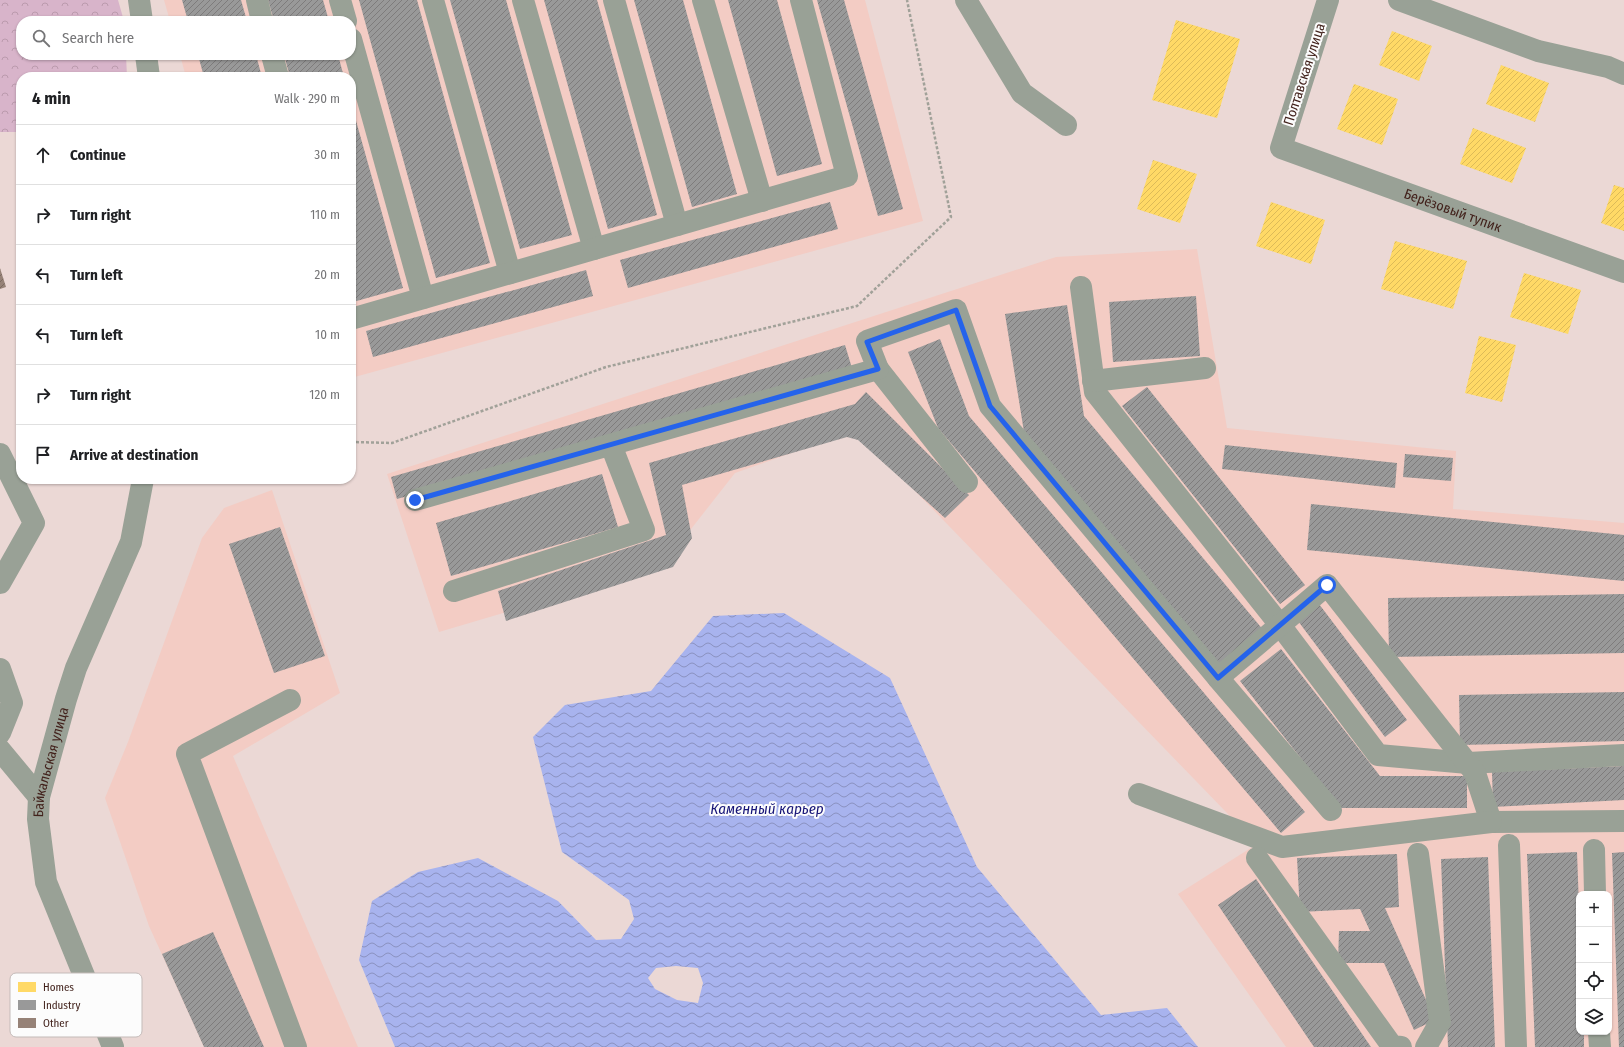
<!DOCTYPE html>
<meta charset="utf-8">
<style>
body{margin:0;font-family:"Fira Sans Condensed",sans-serif;background:#f6f6f6;color:#202124}
.controls{position:absolute;right:12px;bottom:12px;display:grid;overflow:hidden;border-radius:8px;box-shadow:0 1px 3px #0004}
.controls button{width:36px;height:36px;display:grid;place-items:center;padding:0;border:0;border-bottom:1px solid #e0e0e0;background:#fff;color:#202124;font:20px sans-serif}
.stop{position:absolute;width:12px;height:12px;margin:-9px;border:3px solid #2563eb;border-radius:50%;background:#fff}
.stop.end{background:#2563eb;border-color:#fff;box-shadow:0 1px 4px #0008}
.list{margin:0;padding:0;list-style:none}
h2{display:flex;justify-content:space-between;align-items:center;height:52px;margin:0;padding:0 16px;font-size:17px}
h2 small{font-size:13px;font-weight:400;color:#757577}
.list li{display:grid;grid-template-columns:26px 1fr auto;gap:12px;align-items:center;box-sizing:border-box;height:60px;padding:0 16px;border-top:1px solid #e0e0e0}
.list b{display:block;font-size:15px;white-space:nowrap}
.list em{font-size:13px;font-style:normal;color:#757577}
.icon{flex:none;width:22px;height:22px;fill:none;stroke:currentColor;stroke-width:2;stroke-linecap:round;stroke-linejoin:round}
.map{position:relative;flex:none;width:1624px;height:1047px;overflow:hidden}
.search{position:absolute;background:#fff;box-shadow:0 1px 3px #0004;left:16px;top:16px;width:340px;height:44px;display:flex;align-items:center;gap:10px;box-sizing:border-box;padding:0 14px;border-radius:16px;color:#757577;font-size:15px}
.panel{position:absolute;background:#fff;box-shadow:0 1px 3px #0004;left:16px;top:72px;width:340px;height:412px;border-radius:16px}
.map>svg:first-child{display:block}
.built{fill:#f3ccc4;fill-rule:evenodd}
.forest{fill:url(#forest-crowns)}
.water{fill:url(#water-waves);fill-rule:evenodd}
.homes{fill:url(#homes-hatch)}
.industry{fill:url(#industry-hatch)}
.building{fill:url(#building-hatch)}
.lines{fill:none;stroke-linecap:round;stroke-linejoin:round}
.path{stroke:#a1a199;stroke-width:2.5;stroke-dasharray:3 2;stroke-linecap:butt}
.minor{stroke:#99a196;stroke-width:22}
.route{stroke:#2563eb;stroke-width:5}
.labels{text-anchor:middle;stroke-width:4;stroke-linejoin:round;paint-order:stroke}
.street-label{font-size:14px;fill:#42221c;stroke:#fcfcfc}
.water-label{font-size:15px;font-style:italic;fill:#161477;stroke:#fcfcfc}
.key{fill:#fcfcfc;stroke:#c4bbb9;stroke-width:1}
.key-label{font-size:11px;fill:#42221c}
</style>
<div class="map">
<svg width="1624" height="1047" viewBox="0 0 1624 1047">
<defs>
<pattern id="forest-crowns" width="20" height="18" patternUnits="userSpaceOnUse"><rect width="20" height="18" fill="#d8b4ca"/><path d="M2 6a3 3 0 1 1 6 0M12 15a3 3 0 1 1 6 0" fill="none" stroke="#bb9aad"/></pattern>
<pattern id="water-waves" width="16" height="10" patternUnits="userSpaceOnUse"><rect width="16" height="10" fill="#a8b3ee"/><path d="M0 5q4-4 8 0t8 0" fill="none" stroke="#8a91c0"/></pattern>
<pattern id="homes-hatch" width="6" height="6" patternUnits="userSpaceOnUse"><rect width="6" height="6" fill="#ffd966"/><path d="M-1 1l2-2M0 6l6-6M5 7l2-2" fill="none" stroke="#dcba58"/></pattern>
<pattern id="industry-hatch" width="6" height="6" patternUnits="userSpaceOnUse"><rect width="6" height="6" fill="#999"/><path d="M-1 1l2-2M0 6l6-6M5 7l2-2" fill="none" stroke="#7e7c7c"/></pattern>
<pattern id="building-hatch" width="6" height="6" patternUnits="userSpaceOnUse"><rect width="6" height="6" fill="#968277"/><path d="M-1 1l2-2M0 6l6-6M5 7l2-2" fill="none" stroke="#7c6a61"/></pattern>
</defs>
<rect width="100%" height="100%" fill="#ebd8d5"/>
<path class="built" d="M 164,0 L 865,0 L 923,221 L 351,378 L 351,77 L 186,77 L 180,55 L 351,55 L 351,21 L 170,21 Z
M 1197,249 L 1227,428 L 1456,451 L 1453,509 L 1624,523 L 1624,1047 L 1286,1047 L 1178,894 L 1257,844 L 856,430 L 735,473 L 662,566 L 439,632 L 387,474 L 1056,257 ZM 1579,894 L 1609,894 L 1609,1032 L 1579,1032 Z
M 272,490 L 340,693 L 233,756 L 358,1047 L 204,1047 L 149,926 L 105,798 L 128,742 L 202,538 L 224,508 Z"/>
<path class="forest" d="M 0,0 L 118,0 L 124,21 L 21,21 L 21,55 L 126,55 L 127,77 L 21,77 L 21,132 L 0,132 Z"/>
<path class="water" d="M 784,613 L 890,678 L 977,867 L 1101,1015 L 1167,1008 L 1198,1047 L 395,1047 L 359,960 L 372,901 L 418,872 L 478,858 L 558,901 L 596,940 L 621,939 L 634,919 L 629,900 L 562,852 L 533,737 L 565,705 L 651,691 L 713,616 ZM 676,966 L 698,968 L 703,983 L 698,1003 L 677,1000 L 655,989 L 648,978 L 656,968 Z"/>
<path class="homes" d="M 1176,20 L 1240,39 L 1217,118 L 1152,100 Z
M 1392,31 L 1432,46 L 1419,81 L 1379,65 Z
M 1501,65 L 1549,83 L 1535,122 L 1486,104 Z
M 1354,84 L 1398,99 L 1382,145 L 1337,129 Z
M 1473,128 L 1526,148 L 1512,183 L 1460,164 Z
M 1153,160 L 1197,174 L 1180,223 L 1137,209 Z
M 1614,185 L 1624,188 L 1624,231 L 1601,223 Z
M 1271,202 L 1325,220 L 1311,264 L 1256,246 Z
M 1395,241 L 1467,261 L 1453,309 L 1381,289 Z
M 1524,273 L 1581,290 L 1568,334 L 1510,317 Z
M 1479,336 L 1516,345 L 1502,402 L 1465,393 Z"/>
<path class="industry" d="M 182,0 L 241,0 L 247,21 L 188,21 Z
M 268,0 L 323,0 L 329,21 L 274,21 Z
M 359,0 L 417,0 L 490,263 L 436,278 Z
M 450,0 L 506,0 L 572,235 L 520,249 Z
M 544,0 L 597,0 L 657,215 L 608,229 Z
M 634,0 L 683,0 L 737,194 L 692,207 Z
M 728,0 L 777,0 L 822,164 L 777,176 Z
M 817,0 L 844,0 L 903,209 L 878,216 Z
M 198,55 L 256,55 L 262,77 L 204,77 Z
M 284,55 L 338,55 L 344,77 L 290,77 Z
M 351,103 L 403,288 L 353,302 L 351,296 Z
M 830,202 L 838,229 L 628,288 L 620,260 Z
M 586,270 L 593,296 L 373,357 L 366,331 Z
M 1196,296 L 1200,356 L 1113,362 L 1109,302 Z
M 1067,305 L 1084,416 L 1265,632 L 1221,669 L 1024,432 L 1005,314 Z
M 940,339 L 969,416 L 1305,812 L 1281,833 L 938,428 L 908,352 Z
M 845,345 L 852,368 L 397,499 L 391,477 Z
M 1147,387 L 1305,585 L 1280,604 L 1122,406 Z
M 866,392 L 969,495 L 945,518 L 858,440 L 847,437 L 682,485 L 692,538 L 673,567 L 506,621 L 498,591 L 666,535 L 649,463 L 855,404 Z
M 1225,445 L 1397,463 L 1395,488 L 1222,469 Z
M 1405,454 L 1453,458 L 1451,481 L 1403,477 Z
M 602,474 L 618,527 L 451,576 L 436,523 Z
M 1311,504 L 1624,535 L 1624,581 L 1307,550 Z
M 280,527 L 325,656 L 274,673 L 229,544 Z
M 1624,594 L 1624,653 L 1389,657 L 1388,598 Z
M 1319,604 L 1407,720 L 1385,737 L 1298,621 Z
M 1281,649 L 1380,776 L 1467,776 L 1467,808 L 1340,808 L 1240,681 Z
M 1624,692 L 1624,741 L 1460,745 L 1459,695 Z
M 1624,766 L 1624,800 L 1493,807 L 1492,772 Z
M 1577,852 L 1579,907 L 1579,1032 L 1584,1032 L 1584,1047 L 1535,1047 L 1527,854 Z
M 1624,852 L 1624,1047 L 1619,1047 L 1612,853 Z
M 1397,854 L 1399,907 L 1385,908 L 1435,1020 L 1414,1030 L 1384,963 L 1338,963 L 1339,931 L 1370,931 L 1360,909 L 1300,912 L 1297,858 Z
M 1488,857 L 1495,1047 L 1448,1047 L 1441,859 Z
M 1256,879 L 1371,1047 L 1314,1047 L 1218,905 Z
M 213,932 L 264,1047 L 204,1047 L 162,954 Z"/>
<path class="building" d="M 0,268 L 6,287 L 0,289 Z"/>
<g class="lines">
<path class="path" d="M 351,442 L 392,443 L 606,367 L 857,306 L 951,217 L 907,0"/>
<g class="minor">
<path d="M 139,0 L 142,21"/>
<path d="M 257,0 L 262,21"/>
<path d="M 340,0 L 346,21"/>
<path d="M 433,0 L 510,273"/>
<path d="M 523,0 L 594,249"/>
<path d="M 614,0 L 677,225"/>
<path d="M 703,0 L 762,201"/>
<path d="M 966,0 L 1022,93 L 1066,125"/>
<path id="s1" d="M 1328,0 L 1281,148 L 1624,272"/>
<path d="M 1399,0 L 1538,51 L 1608,67 L 1624,74"/>
<path d="M 351,39 L 423,298"/>
<path d="M 146,55 L 149,77"/>
<path d="M 272,55 L 278,77"/>
<path d="M 1081,287 L 1095,392 L 1280,625 L 1378,755 L 1468,763 L 1624,755"/>
<path d="M 351,319 L 847,176 L 801,0"/>
<path d="M 878,369 L 967,482"/>
<path d="M 1093,381 L 1205,368"/>
<path d="M 0,454 L 34,523 L 0,583"/>
<path d="M 415,500 L 878,369 L 867,341 L 956,310 L 990,406 L 1218,678 L 1327,585 L 1475,773 L 1491,822 L 1624,821"/>
<path d="M 454,591 L 644,530 L 611,445"/>
<path d="M 0,669 L 12,703 L 0,733"/>
<path d="M 1218,678 L 1331,810"/>
<path d="M 290,700 L 187,754 L 296,1047"/>
<path d="M 0,750 L 39,797"/>
<path d="M 1139,794 L 1282,847 L 1491,822"/>
<path d="M 1509,845 L 1516,1047"/>
<path d="M 1594,850 L 1595,894"/>
<path d="M 1418,854 L 1440,1022 L 1426,1047"/>
<path d="M 1257,858 L 1392,1046 L 1401,1047"/>
<path d="M 1599,1032 L 1600,1047"/>
<path id="s2" d="M 113,1047 L 46,882 L 38,819 L 39,797 L 66,699 L 76,668 L 131,542 L 143,479"/>
</g>
</g>
<g class="lines">
<path class="route" d="M 415,500 L 878,369 L 867,342 L 956,310 L 990,406 L 1218,678 L 1327,585"/>
</g>
<g class="labels">
<g class="street-label">
<text transform="translate(1304 74) rotate(-72)" y="5">Полтавская улица</text>
<text dy="5" stroke="none"><textPath href="#s1" startOffset="338">Берёзовый тупик</textPath></text>
<text dy="5" stroke="none"><textPath href="#s2" startOffset="300">Байкальская улица</textPath></text>
</g>
<g class="water-label">
<text x="767" y="814">Каменный карьер</text>
</g>
</g>
<rect x="10" y="973" width="132" height="64" rx="6" class="key"/>
<rect x="18" y="982" width="18" height="10" fill="#ffd966"/>
<rect x="18" y="1000" width="18" height="10" fill="#999"/>
<rect x="18" y="1018" width="18" height="10" fill="#968277"/>
<g class="key-label">
<text x="43" y="991">Homes</text>
<text x="43" y="1009">Industry</text>
<text x="43" y="1027">Other</text>
</g>
</svg>
<div class="controls">
<button>+</button>
<button>−</button>
<button><svg class="icon" aria-label="locate" viewBox="0 0 24 24"><circle cx="12" cy="12" r="6"/><path d="M12 2v4M12 18v4M2 12h4M18 12h4"/></svg></button>
<button><svg class="icon" aria-label="layers" viewBox="0 0 24 24"><path d="M12 4l9 5-9 5-9-5zM3 14l9 5 9-5"/></svg></button>
</div>
<div class="stop" style="left:1327px;top:585px"></div>
<div class="stop end" style="left:415px;top:500px"></div>
<div class="search"><svg class="icon" aria-label="search" viewBox="0 0 24 24"><circle cx="10" cy="10" r="6"/><path d="M15 15l6 6"/></svg>Search here</div>
<section class="panel">
<h2>4 min<small>Walk · 290 m</small></h2>
<ul class="list">
<li><svg class="icon" aria-label="ahead" viewBox="0 0 24 24"><path d="M12 20V5M6 11l6-6 6 6"/></svg><div><b>Continue</b></div><em>30 m</em></li>
<li><svg class="icon" aria-label="right" viewBox="0 0 24 24"><path d="M7 20v-9h11M14 6l5 5-5 5"/></svg><div><b>Turn right</b></div><em>110 m</em></li>
<li><svg class="icon" aria-label="left" viewBox="0 0 24 24"><path d="M17 20v-9H6M10 6l-5 5 5 5"/></svg><div><b>Turn left</b></div><em>20 m</em></li>
<li><svg class="icon" aria-label="left" viewBox="0 0 24 24"><path d="M17 20v-9H6M10 6l-5 5 5 5"/></svg><div><b>Turn left</b></div><em>10 m</em></li>
<li><svg class="icon" aria-label="right" viewBox="0 0 24 24"><path d="M7 20v-9h11M14 6l5 5-5 5"/></svg><div><b>Turn right</b></div><em>120 m</em></li>
<li><svg class="icon" aria-label="arrive" viewBox="0 0 24 24"><path d="M6 21V4h12l-3 4 3 4H6"/></svg><div><b>Arrive at destination</b></div></li>
</ul>
</section>
</div>
